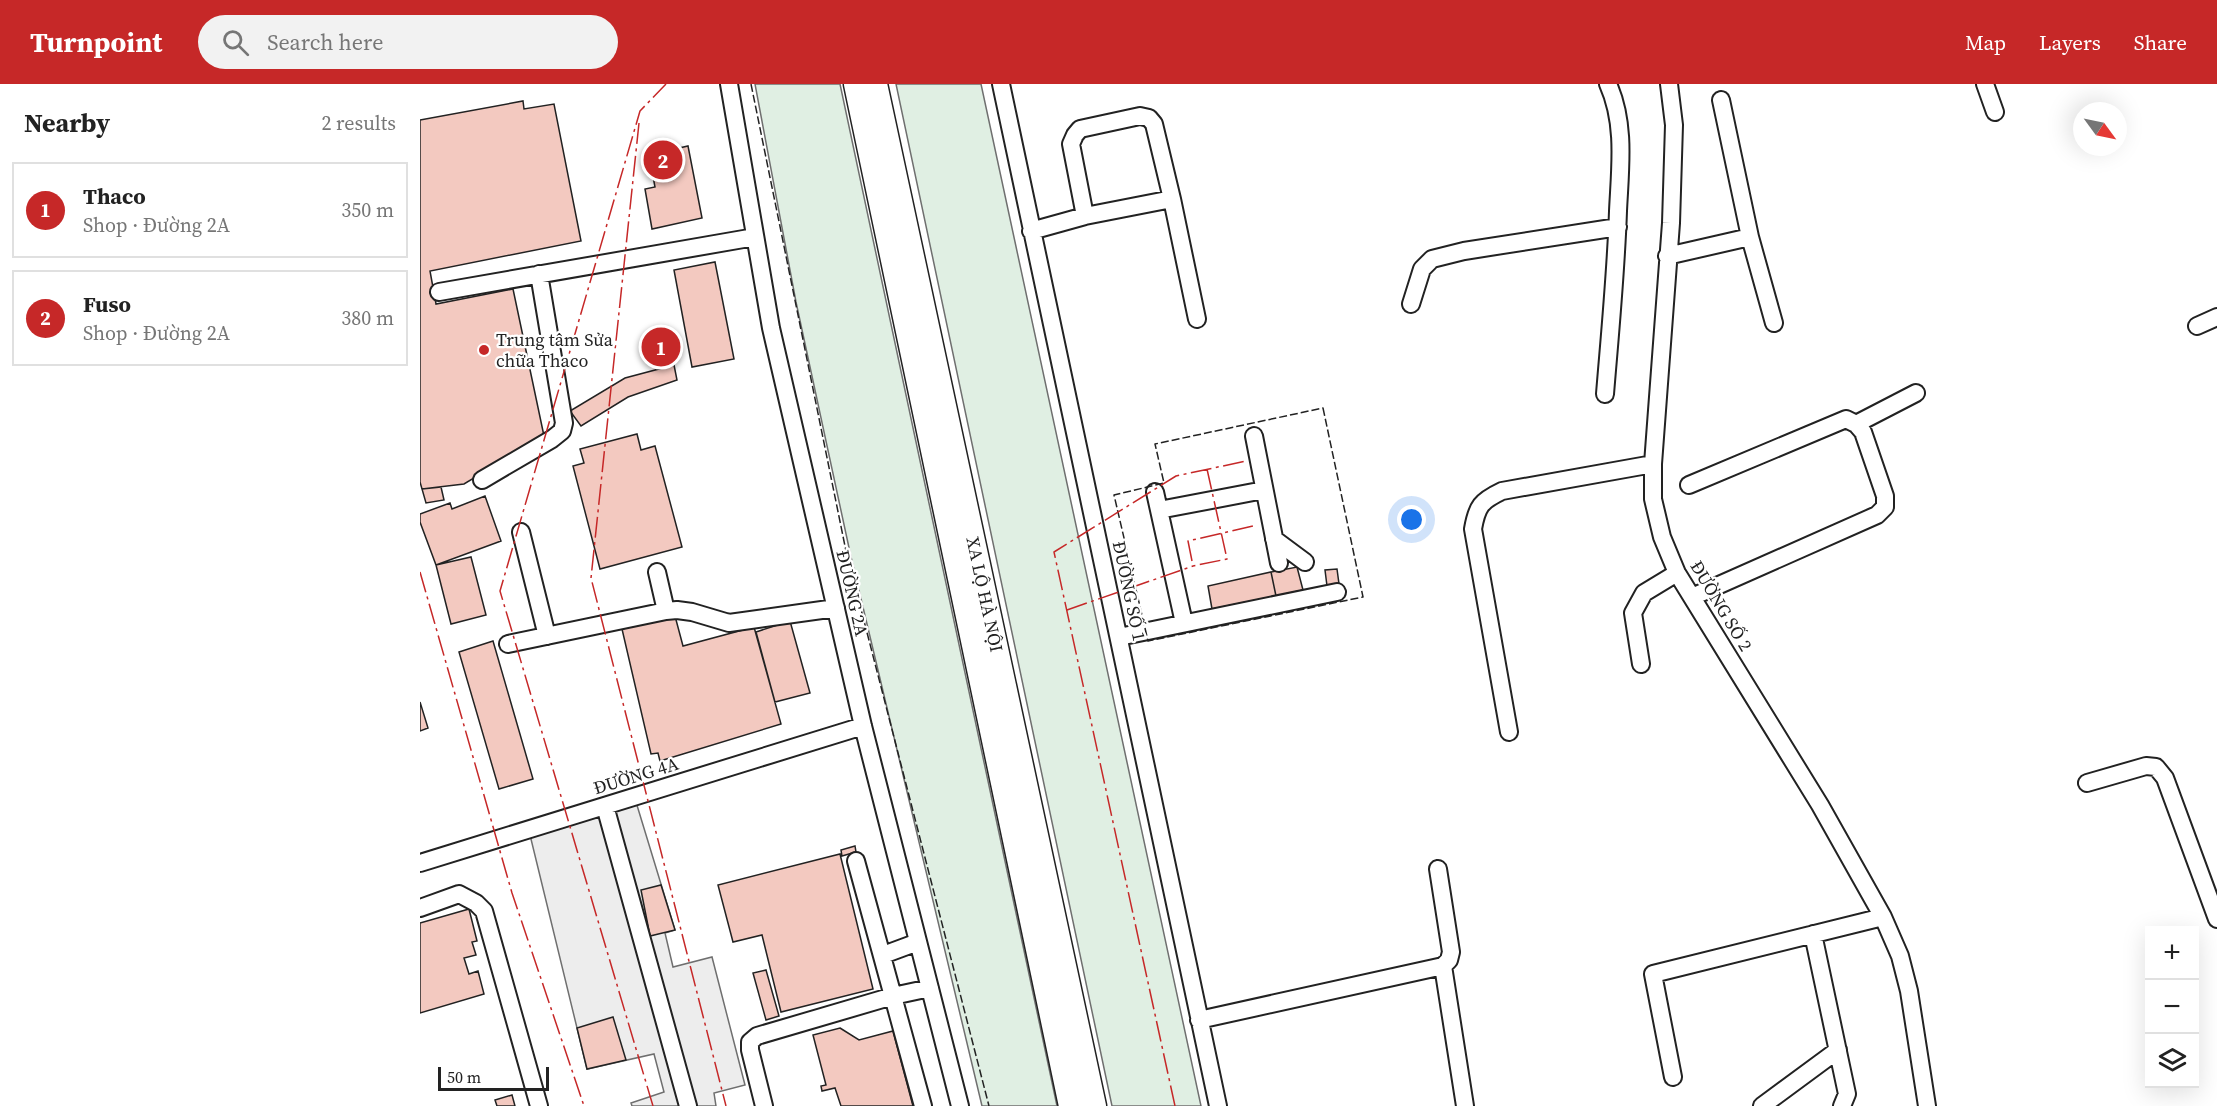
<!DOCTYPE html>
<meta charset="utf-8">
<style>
body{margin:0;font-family:"Source Serif 4",serif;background:#f2f2f2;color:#222}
.controls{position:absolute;right:18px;bottom:18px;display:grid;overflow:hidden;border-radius:0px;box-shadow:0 6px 24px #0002}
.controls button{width:54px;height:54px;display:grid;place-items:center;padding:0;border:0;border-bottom:2px solid #e0e0e0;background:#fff;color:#222;font:30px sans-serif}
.compass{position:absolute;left:1653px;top:18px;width:54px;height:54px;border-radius:50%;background:#fff;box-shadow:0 6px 24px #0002;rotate:123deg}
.scale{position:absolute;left:18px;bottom:15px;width:111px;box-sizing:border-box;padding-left:6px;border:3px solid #222;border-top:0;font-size:16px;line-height:21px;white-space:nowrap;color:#222;-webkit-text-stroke:4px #fff;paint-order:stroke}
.you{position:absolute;left:992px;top:436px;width:21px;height:21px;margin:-15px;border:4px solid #fff;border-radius:50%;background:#1a73e8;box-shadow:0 0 0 9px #1a73e833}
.badge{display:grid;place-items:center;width:39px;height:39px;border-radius:50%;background:#c62828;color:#fff;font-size:20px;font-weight:700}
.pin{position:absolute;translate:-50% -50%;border:3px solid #fff;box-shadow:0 2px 6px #0006}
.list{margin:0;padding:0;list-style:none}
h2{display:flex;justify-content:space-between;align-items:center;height:78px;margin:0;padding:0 24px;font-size:26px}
h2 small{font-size:20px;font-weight:400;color:#767676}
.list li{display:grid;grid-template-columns:39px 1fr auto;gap:18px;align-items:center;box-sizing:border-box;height:96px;margin:0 12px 12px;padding:0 12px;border:2px solid #e0e0e0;border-radius:0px}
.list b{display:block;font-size:22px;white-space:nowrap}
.list p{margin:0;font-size:20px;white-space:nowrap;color:#767676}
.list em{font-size:20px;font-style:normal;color:#767676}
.icon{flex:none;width:33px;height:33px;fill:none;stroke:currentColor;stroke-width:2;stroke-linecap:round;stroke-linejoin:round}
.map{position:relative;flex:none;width:1797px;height:1022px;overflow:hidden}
header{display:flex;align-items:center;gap:36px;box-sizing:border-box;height:84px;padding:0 30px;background:#c62828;color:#fff}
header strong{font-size:28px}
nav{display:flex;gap:33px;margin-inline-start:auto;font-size:21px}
.search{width:420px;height:54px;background:#f2f2f2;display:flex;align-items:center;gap:15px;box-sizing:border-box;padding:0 21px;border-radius:33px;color:#767676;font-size:22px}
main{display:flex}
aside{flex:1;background:#fff}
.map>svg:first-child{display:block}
.green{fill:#e0efe3;stroke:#6f6f6f;stroke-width:1.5}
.parking{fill:#ededed;stroke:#6f6f6f;stroke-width:1.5}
.building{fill:#f3c9c0;stroke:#222;stroke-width:1.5}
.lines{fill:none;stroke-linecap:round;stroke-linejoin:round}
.minor-casing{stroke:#222;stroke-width:20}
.highway-casing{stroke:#222;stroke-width:27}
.minor{stroke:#fff;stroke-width:16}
.highway{stroke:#fff;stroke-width:24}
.fence{stroke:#222;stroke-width:1.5;stroke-dasharray:8 3;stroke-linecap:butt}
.power{stroke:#c62828;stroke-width:1.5;stroke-dasharray:21 4.5 3 4.5;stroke-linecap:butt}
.poi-dot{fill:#c62828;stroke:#fff;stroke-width:2}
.labels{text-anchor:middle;stroke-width:4.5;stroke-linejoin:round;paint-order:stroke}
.poi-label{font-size:18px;fill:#222;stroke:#fff;text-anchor:start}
.street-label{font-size:18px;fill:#222;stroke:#fff}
</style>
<header>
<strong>Turnpoint</strong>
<div class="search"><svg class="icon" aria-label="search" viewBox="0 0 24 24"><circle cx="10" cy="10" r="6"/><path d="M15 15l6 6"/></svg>Search here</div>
<nav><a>Map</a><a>Layers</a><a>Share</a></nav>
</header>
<main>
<aside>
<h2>Nearby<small>2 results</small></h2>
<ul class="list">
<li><span class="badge">1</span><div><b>Thaco</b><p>Shop · Đường 2A</p></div><em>350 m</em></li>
<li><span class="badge">2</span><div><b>Fuso</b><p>Shop · Đường 2A</p></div><em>380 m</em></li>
</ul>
</aside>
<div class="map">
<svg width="1797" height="1022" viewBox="0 0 1797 1022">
<rect width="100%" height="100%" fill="#fff"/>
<path class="green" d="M 335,0 L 420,0 L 637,1022 L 562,1022 L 431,473 L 376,218 Z
M 476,0 L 561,0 L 781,1022 L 692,1022 Z"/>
<path class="parking" d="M 216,718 L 255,846 L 245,849 L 253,883 L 292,873 L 325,1001 L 294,1009 L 296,1022 L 212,1022 L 211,1019 L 244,1008 L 234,970 L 167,985 L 110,751 Z"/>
<path class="building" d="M 103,17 L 104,25 L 134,20 L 161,157 L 10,187 L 16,220 L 93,205 L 124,352 L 44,400 L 2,405 L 0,398 L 0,36 Z
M 268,62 L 282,134 L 232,145 L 225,105 L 235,103 L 229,71 Z
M 295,178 L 314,275 L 272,283 L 254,186 Z
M 254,281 L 257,296 L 208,313 L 161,342 L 150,327 L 205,294 Z
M 217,350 L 221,366 L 235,362 L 262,463 L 180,485 L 153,382 L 164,379 L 160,365 Z
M 21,403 L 24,416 L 6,419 L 2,405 Z
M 65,412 L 81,457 L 16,481 L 0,438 L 0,430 L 30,419 L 32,425 Z
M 51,473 L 66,531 L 31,540 L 16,481 Z
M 877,483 L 883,506 L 856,512 L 851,488 Z
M 917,485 L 919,500 L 907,502 L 905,486 Z
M 851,488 L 856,512 L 792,525 L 788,502 Z
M 255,532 L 263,562 L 334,543 L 361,640 L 240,677 L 238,669 L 231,670 L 202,545 Z
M 370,537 L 390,609 L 355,618 L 336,548 Z
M 73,557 L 113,695 L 79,705 L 39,568 Z
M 0,618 L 8,644 L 0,647 Z
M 435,762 L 436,768 L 422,772 L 421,766 Z
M 420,770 L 453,905 L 361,928 L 342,851 L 313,858 L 298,801 Z
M 241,801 L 255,846 L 230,852 L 221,806 Z
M 49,825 L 57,857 L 52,858 L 56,871 L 44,874 L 49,890 L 58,887 L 64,910 L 0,929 L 0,839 Z
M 346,886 L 359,932 L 346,936 L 333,889 Z
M 193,933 L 206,976 L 167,985 L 157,944 Z
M 420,944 L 439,956 L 473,947 L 493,1022 L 421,1022 L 415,1004 L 402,1007 L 401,1002 L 406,1001 L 393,951 Z
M 92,1011 L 95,1022 L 77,1022 L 75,1016 Z"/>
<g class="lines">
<defs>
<path id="minor" d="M 309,0 L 351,244 L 443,642 L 540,1022
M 581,0 L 798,1022
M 1249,0 L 1254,41 L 1251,139 L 1233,380 L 1233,415 L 1242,453 L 1257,489 L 1400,721 L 1463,833 L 1480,872 L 1489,907 L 1507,1022
M 1565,0 L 1575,28
M 1301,16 L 1330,153
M 665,132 L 752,115 L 777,235
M 611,147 L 665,132 L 651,60 L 655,51 L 660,45 L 720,32 L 729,34 L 734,40 L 752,115
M 1247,172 L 1330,153 L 1354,239
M 19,208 L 335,153
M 991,220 L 1002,185 L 1012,175 L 1044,167 L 1198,143
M 1777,242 L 1797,233
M 1185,310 C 1190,249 1196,188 1198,127 C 1200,84 1206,40 1188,0
M 1436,340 L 1496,309
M 834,352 L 859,479
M 62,396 L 132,355 L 142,347 L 144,339 L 119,190
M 1269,401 L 1426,335 L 1436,340 L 1443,348 L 1465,412 L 1465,423 L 1457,431 L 1272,513
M 735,408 L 764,539
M 739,426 L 844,406
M 101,448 L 127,552
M 854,455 L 885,478
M 237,488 L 246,527
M 699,553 L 917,508
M 88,560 L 246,527 L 257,526 L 272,528 L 309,539 L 416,524
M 1221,580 L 1213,529 L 1224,509 L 1257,489
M 1089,648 L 1053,445 C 1057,422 1061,417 1082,407 L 1233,380
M 1667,699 L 1726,682 L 1736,683 L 1745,694 L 1797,835
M 185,722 L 268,1022
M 436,777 L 503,1022
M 0,779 L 443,642
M 0,824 L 39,810 L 56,819 L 64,827 L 119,1022
M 1393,850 L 1427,1010 L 1422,1022
M 463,871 L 498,858
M 1023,882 L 1045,1022
M 779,936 L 1023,882 L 1029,876 L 1031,868 L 1018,785
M 1253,993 L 1233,890 L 1463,833
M 344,1022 L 330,966 L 330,958 L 337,952 L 473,912 L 510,904
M 1342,1022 L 1418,966"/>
<g id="highway">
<path d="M 436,0 L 651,1022"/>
<path id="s1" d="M 455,0 L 674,1022"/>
</g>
</defs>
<use href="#minor" class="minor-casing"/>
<use href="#highway" class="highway-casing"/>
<use href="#minor" class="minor"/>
<use href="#highway" class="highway"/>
<path class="fence" d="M 331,0 L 426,467 L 569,1022
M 903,324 L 943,513 L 728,557 L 694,411 L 744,399 L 735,360 Z"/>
<path class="power" d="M 219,39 L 171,494 L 306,1022
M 787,385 L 807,475 L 773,482 L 768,457 L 837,441
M 0,488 L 92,809 L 164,1022
M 647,526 L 773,482
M 233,1022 L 80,507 L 220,27 L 246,0
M 755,1022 L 634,468 L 756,392 L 826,377"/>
</g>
<circle class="poi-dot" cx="64" cy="266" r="6"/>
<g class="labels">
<g class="poi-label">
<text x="76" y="262">Trung tâm Sửa<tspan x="76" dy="21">chữa Thaco</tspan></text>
</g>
<g class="street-label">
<text transform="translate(709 507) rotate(78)" y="6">ĐƯỜNG SỐ 1</text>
<text transform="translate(432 509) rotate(77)" y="6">ĐƯỜNG 2A</text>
<text dy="6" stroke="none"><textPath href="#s1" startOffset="522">XA LỘ HÀ NỘI</textPath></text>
<text transform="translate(1301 522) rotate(59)" y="6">ĐƯỜNG SỐ 2</text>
<text transform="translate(216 692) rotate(-17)" y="6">ĐƯỜNG 4A</text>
</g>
</g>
</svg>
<div class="controls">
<button>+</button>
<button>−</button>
<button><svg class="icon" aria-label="layers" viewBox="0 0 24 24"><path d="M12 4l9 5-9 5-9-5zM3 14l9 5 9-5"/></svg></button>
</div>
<svg class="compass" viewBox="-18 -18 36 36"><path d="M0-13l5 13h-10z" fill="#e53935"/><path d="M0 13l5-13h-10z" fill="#767676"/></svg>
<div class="scale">50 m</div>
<div class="you"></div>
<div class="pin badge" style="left:241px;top:263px">1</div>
<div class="pin badge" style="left:243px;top:76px">2</div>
</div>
</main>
